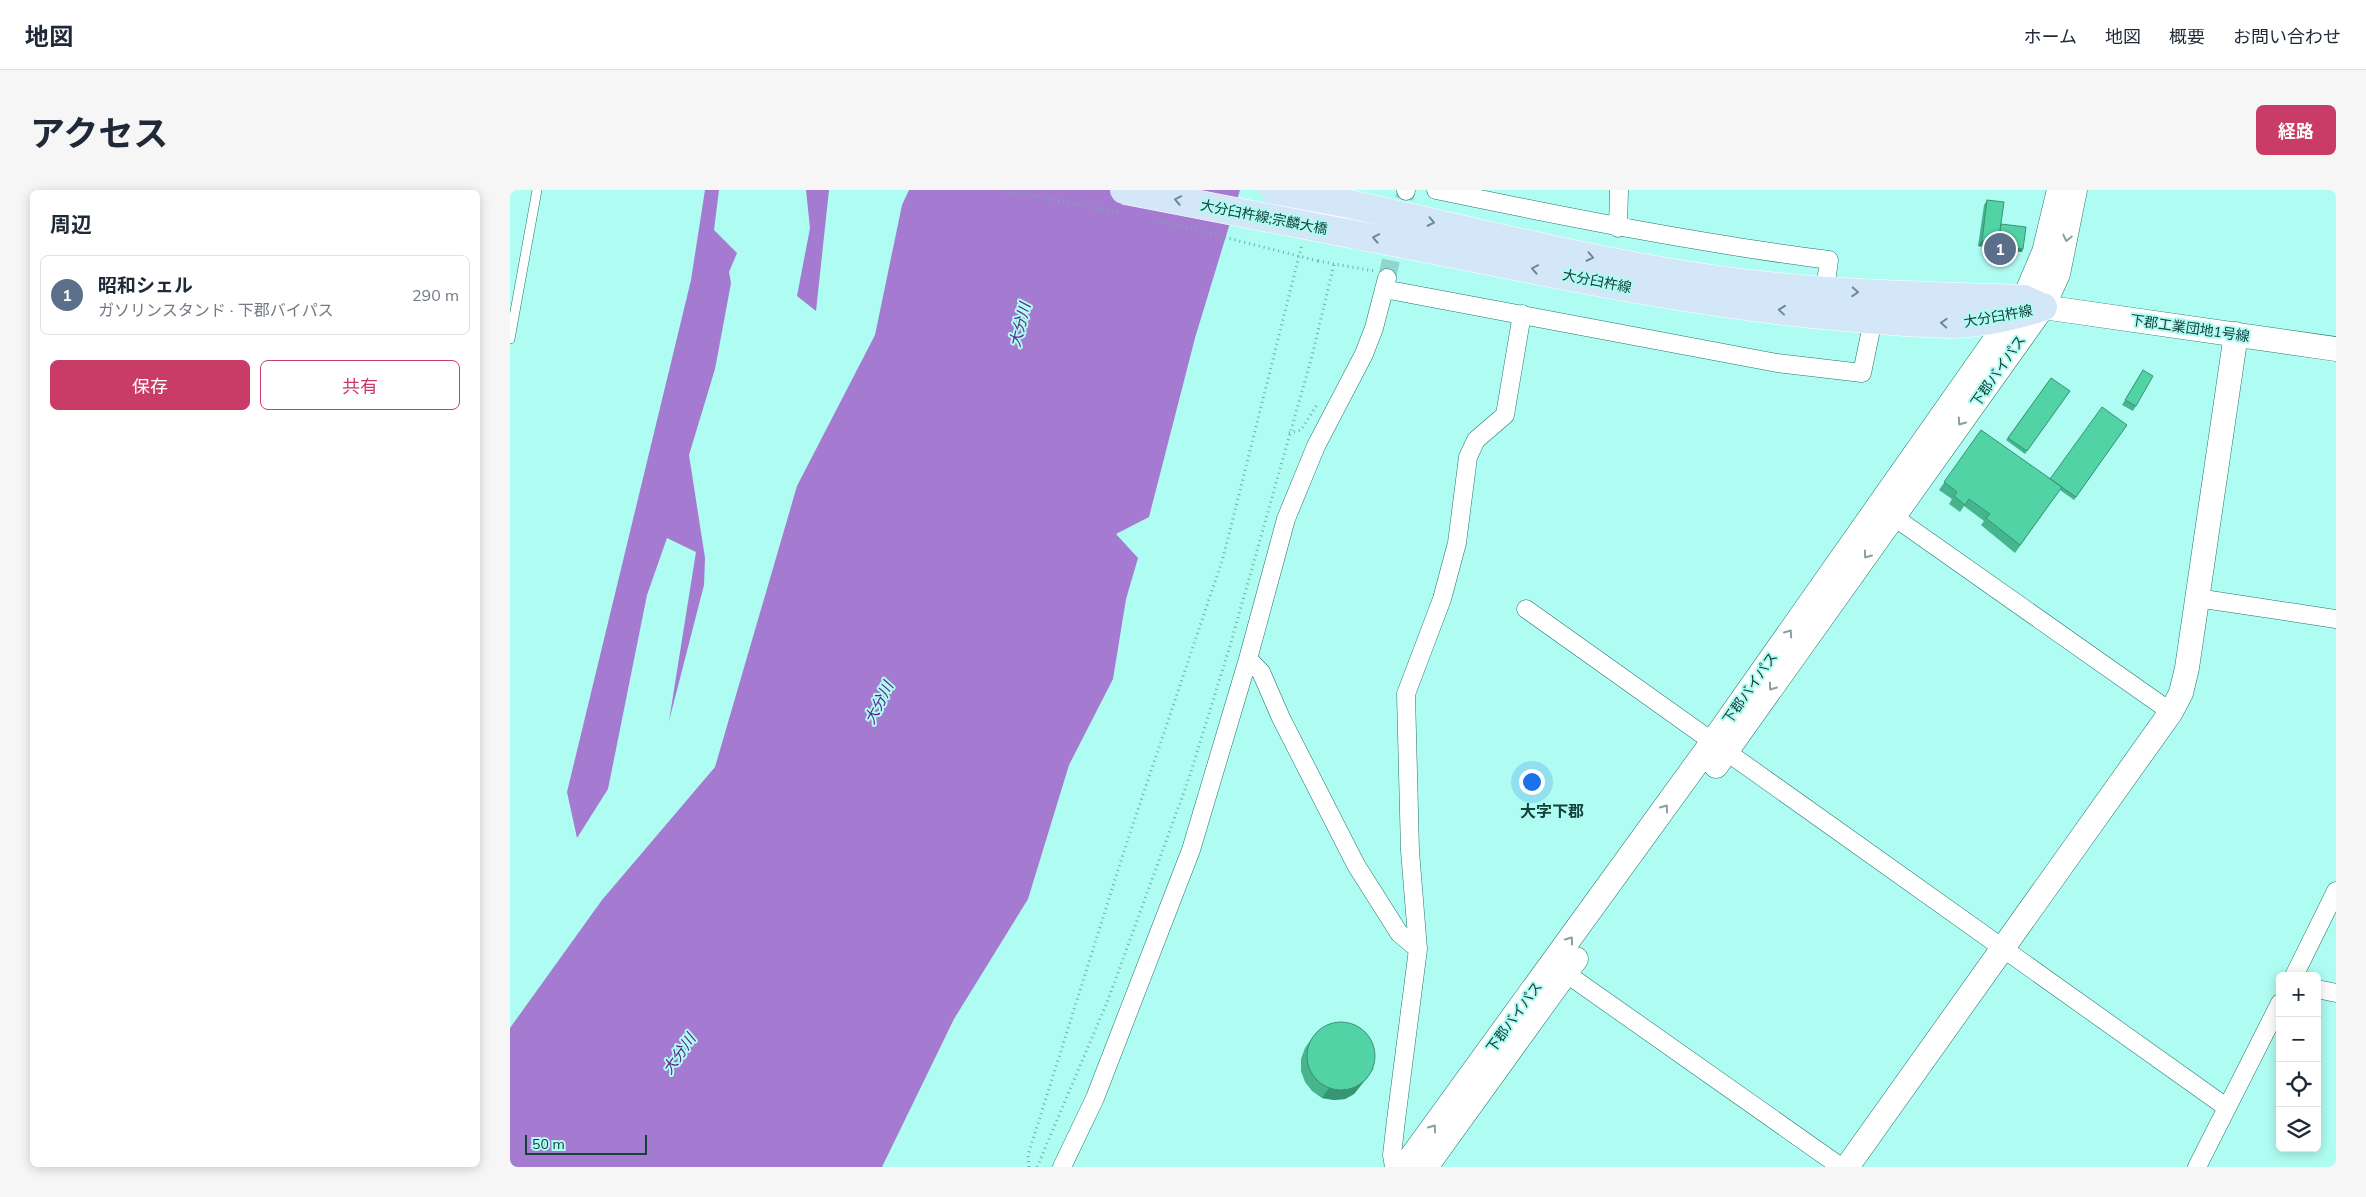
<!DOCTYPE html>
<html lang="ja">
<meta charset="utf-8">
<style>
body{margin:0;font-family:Mulish,"Noto Sans JP",sans-serif;background:#f6f6f7;color:#1f2937}
.controls{position:absolute;right:15px;bottom:15px;display:grid;overflow:hidden;border-radius:8px;box-shadow:0 2px 12px #0003}
.controls button{width:45px;height:45px;display:grid;place-items:center;padding:0;border:0;border-bottom:1px solid #e0e1e3;background:#fff;color:#1f2937;font:25px sans-serif}
.scale{position:absolute;left:15px;bottom:12px;width:122px;box-sizing:border-box;padding-left:5px;border:2px solid #15413d;border-top:0;font-size:14px;line-height:18px;white-space:nowrap;color:#15413d;-webkit-text-stroke:4px #aefcf2;paint-order:stroke}
.you{position:absolute;left:1021px;top:591px;width:18px;height:18px;margin:-12px;border:4px solid #fff;border-radius:50%;background:#1a73e8;box-shadow:0 0 0 8px #1a73e833}
.badge{display:grid;place-items:center;width:32px;height:32px;border-radius:50%;background:#ca3c68;color:#fff;font-size:16px;font-weight:700}
.pin{position:absolute;translate:-50% -50%;border:2px solid #fff;box-shadow:0 1px 5px #0006}
.list{margin:0;padding:0;list-style:none}
h2{display:flex;justify-content:space-between;align-items:center;height:65px;margin:0;padding:0 20px;font-size:21px}
h2 small{font-size:16px;font-weight:400;color:#747a83}
.list li{display:grid;grid-template-columns:32px 1fr auto;gap:15px;align-items:center;box-sizing:border-box;height:80px;margin:0 10px 10px;padding:0 10px;border:1px solid #e0e1e3;border-radius:8px}
.list b{display:block;font-size:19px;white-space:nowrap}
.list p{margin:0;font-size:16px;white-space:nowrap;color:#747a83}
.list em{font-size:16px;font-style:normal;color:#747a83}
.actions{display:flex;gap:10px;padding:15px 20px}
.actions a{flex:1;padding:11px 0;border:1px solid #ca3c68;border-radius:8px;text-align:center;font-size:18px;color:#ca3c68}
.actions .main{background:#ca3c68;color:#fff}
.icon{flex:none;width:28px;height:28px;fill:none;stroke:currentColor;stroke-width:2;stroke-linecap:round;stroke-linejoin:round}
.map{position:relative;flex:none;width:1826px;height:977px;overflow:hidden;border-radius:8px}
header{display:flex;align-items:center;gap:30px;box-sizing:border-box;height:70px;padding:0 25px;background:#fff;border-bottom:1px solid #e0e1e3}
header strong{font-size:24px}
nav{display:flex;gap:28px;margin-inline-start:auto;font-size:18px}
.intro{display:flex;align-items:center;justify-content:space-between;box-sizing:border-box;height:120px;padding:0 30px}
h1{margin:0;font-size:35px}
.button{padding:12px 22px;border-radius:8px;background:#ca3c68;color:#fff;font-size:18px;font-weight:700}
main{display:flex;gap:30px;padding:0 30px}
aside{flex:1;background:#fff;border-radius:8px;box-shadow:0 2px 12px #0003}
.map>svg:first-child{display:block}
.water{fill:#a57ad1}
.lines{fill:none;stroke-linecap:round;stroke-linejoin:round}
.street-tunnel{stroke:#8fd7ce;stroke-width:18;stroke-dasharray:18 9;stroke-linecap:butt}
.lane-casing{stroke:#23746d;stroke-width:10}
.street-casing{stroke:#23746d;stroke-width:19}
.secondary-casing{stroke:#23746d;stroke-width:25}
.primary-casing{stroke:#fff;stroke-width:29}
.path{stroke:#6fafa7;stroke-width:3;stroke-dasharray:1 4;stroke-linecap:butt}
.lane{stroke:#fff;stroke-width:9}
.street{stroke:#fff;stroke-width:18}
.secondary{stroke:#fff;stroke-width:24}
.primary{stroke:#d4e7f8;stroke-width:28}
.primary-bridge-casing{stroke:#fff;stroke-width:29;stroke-linecap:butt}
.path-bridge{stroke:#6fafa7;stroke-width:3;stroke-dasharray:1 4;stroke-linecap:butt}
.primary-bridge{stroke:#d4e7f8;stroke-width:28}
.wall{fill:#46b58e}
.shaded-wall{fill:#399474}
.building{fill:#51d3a5;stroke:#399474}
.oneway{stroke:#6b8c91}
.oneway2{stroke:#8aa09e}
.labels{text-anchor:middle;stroke-width:4;stroke-linejoin:round;paint-order:stroke}
.street-label{font-size:14px;fill:#15413d;stroke:#aefcf2}
.water-label{font-size:15px;font-style:italic;fill:#5e238a;stroke:#aefcf2}
.quarter-label{font-size:16px;font-weight:bold;fill:#15413d;stroke:#aefcf2}
</style>
<header>
<strong>地図</strong>
<nav><a>ホーム</a><a>地図</a><a>概要</a><a>お問い合わせ</a></nav>
</header>
<div class="intro"><h1>アクセス</h1><a class="button">経路</a></div>
<main>
<aside>
<h2>周辺<small></small></h2>
<ul class="list">
<li><span class="badge" style="background:#5c6f8a">1</span><div><b>昭和シェル</b><p>ガソリンスタンド · 下郡バイパス</p></div><em>290 m</em></li>
</ul>
<div class="actions"><a class="main">保存</a><a>共有</a></div>
</aside>
<div class="map">
<svg width="1826" height="977" viewBox="0 0 1826 977">
<rect width="100%" height="100%" fill="#aefcf2"/>
<path class="water" d="M 195,0 L 209,0 L 204,40 L 227,63 L 219,82 L 221,93 L 205,179 L 179,265 L 195,368 L 194,395 L 159,531 L 186,362 L 157,348 L 137,405 L 98,599 L 67,648 L 57,602 L 181,90 Z
M 296,0 L 319,0 L 306,121 L 287,106 L 300,38 Z
M 399,0 L 730,0 L 685,148 L 639,327 L 606,344 L 628,368 L 616,409 L 603,489 L 559,575 L 518,709 L 444,829 L 372,977 L 0,977 L 0,838 L 92,710 L 205,577 L 287,296 L 365,145 L 392,15 Z"/>
<g class="lines">
<path class="street-tunnel" d="M 877,88 L 896,1"/>
<defs>
<path id="lane" d="M 0,149 L 27,0"/>
<path id="street" d="M 926,0 C 1056,27 1187,53 1319,70 L 1315,100
M 896,1 L 896,0
M 1108,38 L 1109,0
M 874,99 L 1267,173 L 1352,183 L 1363,130
M 1384,327 L 1661,522
M 1687,408 L 1826,429
M 1016,419 L 1716,917
M 738,469 L 751,482 L 771,528 L 846,675 L 889,743 L 908,759
M 1047,777 L 1331,977
M 1784,786 L 1826,701
M 1807,799 L 1826,803
M 552,977 L 585,908 L 681,660 L 738,469 L 776,329 L 806,256 L 854,164 L 864,138 L 877,88
M 884,977 L 882,965 L 886,930 L 908,759 L 900,661 L 896,504 L 932,409 L 947,353 L 958,267 L 966,250 L 995,225 L 1012,124
M 1687,977 L 1770,813"/>
<path id="secondary" d="M 1533,117 L 1826,159
M 1206,576 L 1533,117 L 1548,84 L 1565,0
M 894,977 L 1203,551 L 1514,109 L 1534,62 L 1549,0
M 916,977 L 1066,769
M 1337,977 L 1661,522 L 1671,503 L 1677,478 L 1726,144"/>
<path id="primary" d="M 839,14 C 969,42 1100,77 1232,93 C 1325,104 1420,106 1514,109 L 1529,116
M 836,43 C 990,72 1145,108 1301,124 C 1348,128 1397,134 1444,134 C 1475,133 1504,126 1533,117"/>
</defs>
<use href="#lane" class="lane-casing"/>
<use href="#street" class="street-casing"/>
<use href="#secondary" class="secondary-casing"/>
<use href="#primary" class="primary-casing"/>
<path class="path" d="M 808,71 L 864,81
M 779,243 L 791,240 L 808,213
M 519,977 L 518,965 L 615,658 L 713,368 L 792,54
M 527,977 L 598,810 L 678,591 L 720,456 L 802,166 L 824,74"/>
<use href="#lane" class="lane"/>
<use href="#street" class="street"/>
<use href="#secondary" class="secondary"/>
<use href="#primary" class="primary"/>
<defs>
<path id="primary-bridge" d="M 614,0 L 836,43
M 764,0 L 839,14"/>
</defs>
<use href="#primary-bridge" class="primary-bridge-casing"/>
<path class="path-bridge" d="M 489,0 L 609,22
M 647,30 L 808,71"/>
<use href="#primary-bridge" class="primary-bridge"/>
</g>
<path class="wall" d="M 1477,10 L 1491,34 L 1512,62 L 1468,56 L 1474,15 Z
M 1633,180 L 1626,216 L 1623,221 L 1612,215 Z
M 1541,188 L 1560,201 L 1515,264 L 1496,250 Z
M 1617,235 L 1564,310 L 1550,300 L 1505,363 L 1471,335 L 1474,331 L 1454,316 L 1450,322 L 1439,314 L 1442,309 L 1429,300 L 1471,240 L 1540,289 Z
M 802,848 L 858,887 L 844,904 L 835,909 L 824,910 L 812,908 L 802,901 L 795,892 L 791,881 L 791,869 L 795,858 Z"/>
<path class="shaded-wall" d="M 1472,51 L 1488,54 L 1485,58 L 1468,56 Z
M 1486,56 L 1513,59 L 1512,62 L 1485,58 Z
M 864,878 L 844,904 L 835,909 L 824,910 L 812,908 L 819,898 Z"/>
<path class="building" d="M 1477,10 L 1494,12 L 1488,54 L 1472,51 Z
M 1491,34 L 1516,37 L 1513,59 L 1486,56 L 1488,54 Z
M 1633,180 L 1643,186 L 1626,216 L 1615,210 Z
M 1541,188 L 1560,201 L 1517,261 L 1498,248 Z
M 1592,217 L 1617,235 L 1566,307 L 1540,289 Z
M 1471,240 L 1552,297 L 1510,355 L 1476,328 L 1480,324 L 1459,309 L 1455,315 L 1444,306 L 1447,302 L 1434,292 Z
M797 866a34 34 0 1 1 68 0a34 34 0 1 1-68 0Z"/>
<defs><path id="oneway-chevron" d="M-2-3.5L2.5 0L-2 3.5" fill="none" stroke-width="1.6" stroke-linecap="round" stroke-linejoin="round" transform="scale(1.25)"/></defs>
<g class="oneway">
<use href="#oneway-chevron" transform="translate(668 10) rotate(-169)"/>
<use href="#oneway-chevron" transform="translate(921 32) rotate(12)"/>
<use href="#oneway-chevron" transform="translate(866 48) rotate(-169)"/>
<use href="#oneway-chevron" transform="translate(1080 67) rotate(12)"/>
<use href="#oneway-chevron" transform="translate(1025 79) rotate(-169)"/>
<use href="#oneway-chevron" transform="translate(1345 102) rotate(4)"/>
<use href="#oneway-chevron" transform="translate(1272 120) rotate(-174)"/>
<use href="#oneway-chevron" transform="translate(1434 133) rotate(-177)"/>
</g>
<g class="oneway2">
<use href="#oneway-chevron" transform="translate(1557 48) rotate(103)"/>
<use href="#oneway-chevron" transform="translate(1451 232) rotate(125)"/>
<use href="#oneway-chevron" transform="translate(1357 365) rotate(126)"/>
<use href="#oneway-chevron" transform="translate(1279 443) rotate(-55)"/>
<use href="#oneway-chevron" transform="translate(1262 497) rotate(126)"/>
<use href="#oneway-chevron" transform="translate(1155 618) rotate(-54)"/>
<use href="#oneway-chevron" transform="translate(1060 750) rotate(-54)"/>
<use href="#oneway-chevron" transform="translate(923 938) rotate(-54)"/>
</g>
<g class="labels">
<g class="street-label">
<text transform="translate(754 27) rotate(11)" y="5">大分臼杵線;宗麟大橋</text>
<text transform="translate(1087 91) rotate(11)" y="5">大分臼杵線</text>
<text transform="translate(1488 126) rotate(-10)" y="5">大分臼杵線</text>
<text transform="translate(1680 138) rotate(8)" y="5">下郡工業団地1号線</text>
<text transform="translate(1488 181) rotate(-55)" y="5">下郡バイパス</text>
<text transform="translate(1240 498) rotate(-55)" y="5">下郡バイパス</text>
<text transform="translate(1004 827) rotate(-54)" y="5">下郡バイパス</text>
</g>
<g class="water-label">
<text transform="translate(510 135) rotate(-76)" y="5">大分川</text>
<text transform="translate(369 513) rotate(-63)" y="5">大分川</text>
<text transform="translate(169 864) rotate(-55)" y="5">大分川</text>
</g>
<g class="quarter-label">
<text x="1042" y="627">大字下郡</text>
</g>
</g>
</svg>
<div class="controls">
<button>+</button>
<button>−</button>
<button><svg class="icon" aria-label="locate" viewBox="0 0 24 24"><circle cx="12" cy="12" r="6"/><path d="M12 2v4M12 18v4M2 12h4M18 12h4"/></svg></button>
<button><svg class="icon" aria-label="layers" viewBox="0 0 24 24"><path d="M12 4l9 5-9 5-9-5zM3 14l9 5 9-5"/></svg></button>
</div>
<div class="scale">50 m</div>
<div class="you"></div>
<div class="pin badge" style="left:1490px;top:59px;background:#5c6f8a">1</div>
</div>
</main>
